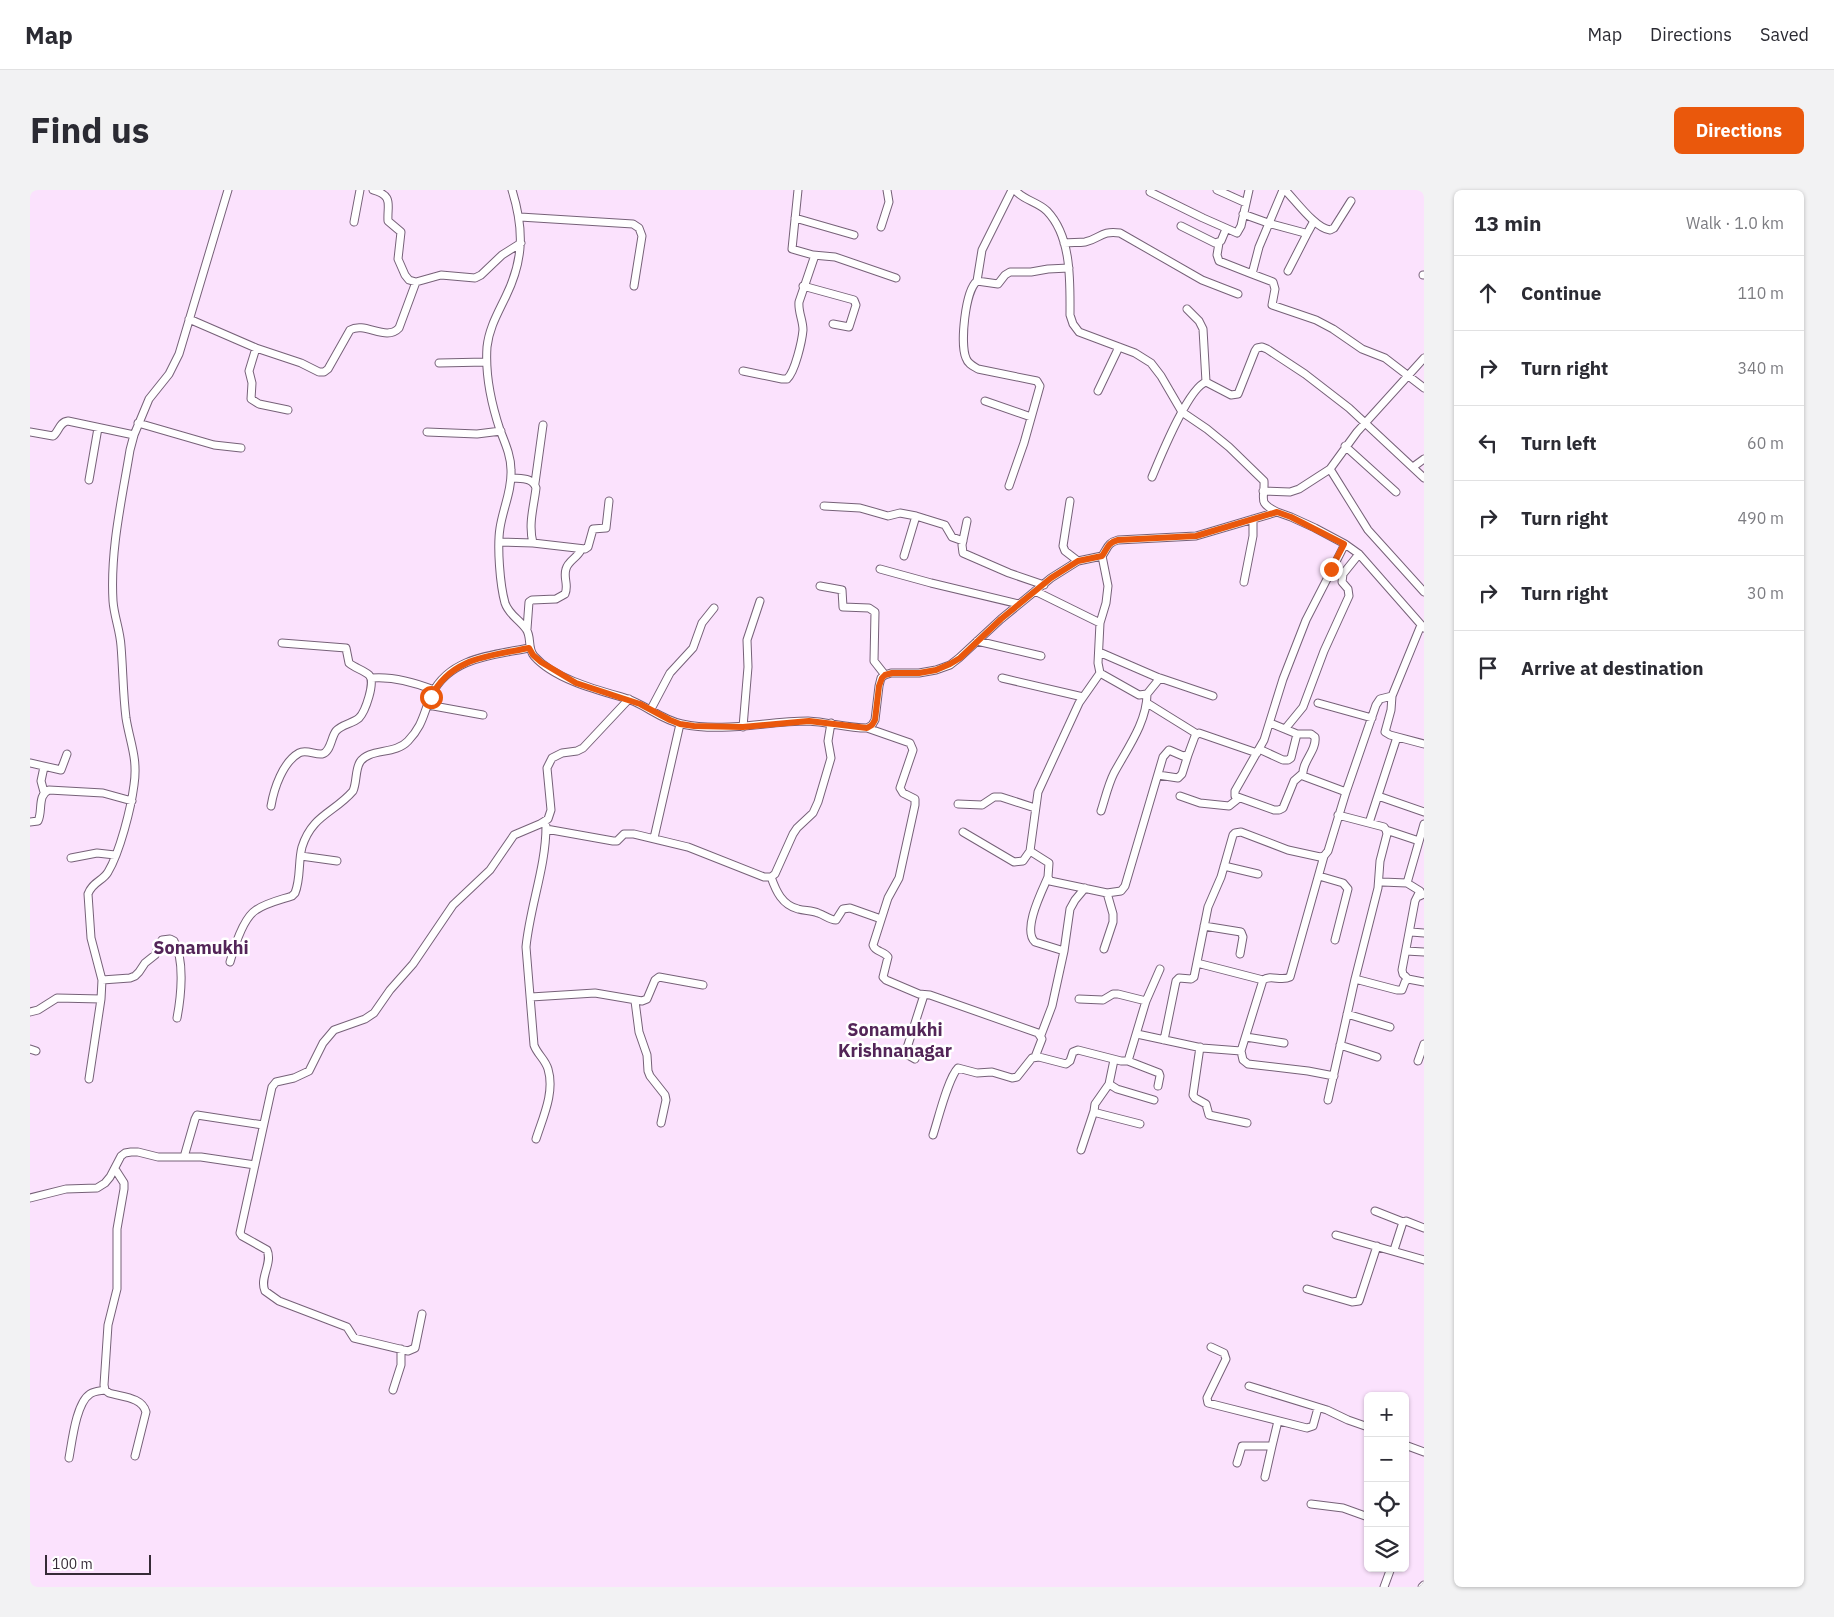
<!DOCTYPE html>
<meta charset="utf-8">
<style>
body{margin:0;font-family:"IBM Plex Sans",sans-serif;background:#f2f2f3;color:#2b2b33}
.controls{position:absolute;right:15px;bottom:15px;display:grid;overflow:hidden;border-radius:8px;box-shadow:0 1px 4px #0004}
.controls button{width:45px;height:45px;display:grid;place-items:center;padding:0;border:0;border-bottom:1px solid #e1e1e2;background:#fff;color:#2b2b33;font:25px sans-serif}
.scale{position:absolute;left:15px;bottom:12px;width:106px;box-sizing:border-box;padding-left:5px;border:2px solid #352b36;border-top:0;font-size:14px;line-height:18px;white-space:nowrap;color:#352b36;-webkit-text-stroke:4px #fff;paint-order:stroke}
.stop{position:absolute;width:15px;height:15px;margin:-11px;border:4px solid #ea580c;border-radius:50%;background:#fff}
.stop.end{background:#ea580c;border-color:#fff;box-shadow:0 1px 5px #0008}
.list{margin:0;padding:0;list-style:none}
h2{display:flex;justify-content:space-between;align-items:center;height:65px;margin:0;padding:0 20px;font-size:21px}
h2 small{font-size:16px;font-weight:400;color:#7c7c81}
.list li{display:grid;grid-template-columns:32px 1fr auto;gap:15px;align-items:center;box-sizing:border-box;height:75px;padding:0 20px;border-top:1px solid #e1e1e2}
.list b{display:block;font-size:19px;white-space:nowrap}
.list em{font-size:16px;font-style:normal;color:#7c7c81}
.icon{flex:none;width:28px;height:28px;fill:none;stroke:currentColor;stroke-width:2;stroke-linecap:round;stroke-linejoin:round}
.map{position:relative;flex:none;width:1394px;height:1397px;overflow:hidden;border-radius:8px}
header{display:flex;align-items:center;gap:30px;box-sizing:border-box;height:70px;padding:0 25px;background:#fff;border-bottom:1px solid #e1e1e2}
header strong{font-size:24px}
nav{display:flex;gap:28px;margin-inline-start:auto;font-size:18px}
.intro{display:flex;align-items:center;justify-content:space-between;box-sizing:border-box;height:120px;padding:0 30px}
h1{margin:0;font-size:35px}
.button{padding:12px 22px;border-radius:8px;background:#ea580c;color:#fff;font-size:18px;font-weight:700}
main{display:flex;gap:30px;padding:0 30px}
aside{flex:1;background:#fff;border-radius:8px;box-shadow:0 1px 4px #0004}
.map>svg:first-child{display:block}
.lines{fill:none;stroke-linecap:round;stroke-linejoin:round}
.minor-casing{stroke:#766178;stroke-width:9}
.minor{stroke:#fff;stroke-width:7}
.route{stroke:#ea580c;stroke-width:6}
.labels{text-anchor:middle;stroke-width:5;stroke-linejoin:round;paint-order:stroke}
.district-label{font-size:18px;font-weight:bold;fill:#532558;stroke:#fff}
</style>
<header>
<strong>Map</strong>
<nav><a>Map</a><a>Directions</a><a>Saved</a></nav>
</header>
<div class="intro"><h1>Find us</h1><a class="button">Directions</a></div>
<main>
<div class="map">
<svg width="1394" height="1397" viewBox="0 0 1394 1397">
<rect width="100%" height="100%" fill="#fbe2fd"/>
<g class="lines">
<defs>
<path id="minor" d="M 343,0 C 364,6 357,14 358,31 L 371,42 L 368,69 L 375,85 L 379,90 L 386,92 L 411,85 L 445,88 L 451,85 L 472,65 L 491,53
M 482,0 C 494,39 494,69 476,106 C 468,123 459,138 457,157 C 455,186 461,213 470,240 C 475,253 481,266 481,280 C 482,301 473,318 470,338 C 467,357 470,395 475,413 C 479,425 489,429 496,439 C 502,447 497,458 504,466 C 524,489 567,500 595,508 C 615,514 631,530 652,534 C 694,543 736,531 778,531 C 798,532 817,538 837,538 L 842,535 L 845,530 L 849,496 L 851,488 L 855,485 L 861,483 L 889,483 L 906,480 L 920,475 L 929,468 L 971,429 L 1021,388 L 1048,371 L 1072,366 C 1078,358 1077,353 1088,350 L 1166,346 L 1247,322 L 1261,327 L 1285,338 L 1315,354 L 1329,364 L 1394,438
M 985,0 C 993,10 1008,12 1017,21 C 1042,47 1040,92 1040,125 L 1043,134 L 1049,142 L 1105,163 L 1121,173 L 1131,186 L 1152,222 L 1177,239 L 1199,257 L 1234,291 C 1235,310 1227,312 1247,322
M 1187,0 L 1216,13
M 1253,0 L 1229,57 L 1222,84 L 1243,92 L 1245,99 L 1242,115 L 1286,130 L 1303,139 L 1332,159 L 1355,168 L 1394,198
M 1255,0 C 1266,11 1285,38 1300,40 L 1304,38 L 1321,11
M 1120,2 L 1173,28 L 1207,43 L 1211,36 L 1219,0
M 1213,24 L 1238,33 L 1275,43 L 1278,42 L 1284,31
M 490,27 L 603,34 L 609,38 L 612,46 L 604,96
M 765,28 L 824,45
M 324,32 L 330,0
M 1151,36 L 1185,53 L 1191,51 L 1196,39
M 851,37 L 859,12 L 857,0
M 1034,53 C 1041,52 1048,53 1055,52 C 1070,49 1071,40 1090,43 L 1172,90 L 1208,104
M 1189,53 L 1187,65 L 1189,71 L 1222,84
M 783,65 L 805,67 L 866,88
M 1258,81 L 1278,42
M 1393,85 L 1394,85
M 947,91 L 952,60 L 982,0
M 773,96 L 824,110 L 826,115 L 819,137 L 803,134
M 1157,119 L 1169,131 L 1173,139 L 1176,192
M 159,129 L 226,158 L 271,173 L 289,182 L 294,182 L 298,179 L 320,140 C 335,131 356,152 369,138 L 386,92
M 226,158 L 219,181 L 222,193 L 221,209 L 229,214 L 258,220
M 409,173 L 456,172
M 713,181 L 752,189 L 757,189 C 765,182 772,151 773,140 C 773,130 768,122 769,112 L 784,68 L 783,65 L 762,59 L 768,0
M 1068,201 L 1089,157
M 955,211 L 1001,227
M 108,233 L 184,255 L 211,258
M 0,242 L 23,246 C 29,242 29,232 38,231 L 104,245
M 397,242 L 447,244 L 471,241
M 1315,256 L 1366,302
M 1383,277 L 1394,269
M 1300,279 L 1338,340 L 1394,402
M 1122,287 C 1130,268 1158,198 1176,192 L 1201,205 L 1208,204 L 1225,161 L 1227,158 L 1232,157 L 1237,159 L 1275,184 L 1319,218 L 1394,288
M 481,288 C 491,289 503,287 506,298 C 504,316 498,334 503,353
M 59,290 L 68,238
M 505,293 L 513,235
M 979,296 L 994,253 L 1010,196 L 1007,191 L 948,179 C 943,176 938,174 936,168 C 930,154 935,101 947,91 L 968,94 L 975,85 L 980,82 L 1001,82 L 1018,79 L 1039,78
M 1233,301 L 1260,302 L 1269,299 L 1300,279 L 1327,242 L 1394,168
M 1040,311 L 1033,356 L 1035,361 L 1048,371
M 794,316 L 830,318 L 858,326 L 870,323 L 886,326 L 915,335 L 922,347 L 933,351
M 937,331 L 932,355 L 933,363 L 979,383 L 1014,395
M 469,352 L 503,353 L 555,359 L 558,357 L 563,339 L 576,338 L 579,311
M 874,366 L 886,326
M 1072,366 L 1078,396 L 1076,413 L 1070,433 L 1068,473 L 1070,483 L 1109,505 L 1117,504 L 1130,488 L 1183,506
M 850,379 L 901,393 L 989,414
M 1214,392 L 1223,346 L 1223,329
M 790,396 L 812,400 L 813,417 L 839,418 L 845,422 L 844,471 L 855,485
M 1005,401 L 1070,433
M 497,439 L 499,412 L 502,410 L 526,409 L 535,404 C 539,395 533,388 536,379 C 538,371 547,368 551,360
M 947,451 L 1011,466
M 1069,462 L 1129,488
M 1070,483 L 1049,513 L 1008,602 L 1000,661 L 1019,673 L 1018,687 L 1020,691 L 1077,703 L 1091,701 L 1095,696 L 1133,567 L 1139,560 L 1153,566 L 1158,565 L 1165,546 L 1169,543 L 1227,563
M 341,488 C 363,486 384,492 404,500
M 972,488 L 1053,507
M 1362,506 L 1361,520 L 1355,542 L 1360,545 L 1394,554
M 1117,513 L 1167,544
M 1288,513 L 1342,528
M 398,515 L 453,525
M 621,519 L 640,483 L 663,458 L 672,433 L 684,418
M 713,537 L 718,477 L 717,450 L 730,411
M 837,538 L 880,553 L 883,560 L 870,598 L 873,603 L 885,609 L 885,615 L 869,688 L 858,708 L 843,755 C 845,762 854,761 858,767 L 853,787 L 856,790 L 889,804 L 900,805 L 1008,843 L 1012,849 L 1005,867
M 1255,539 L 1273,517 L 1294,461 L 1319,406 L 1318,399 L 1312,392 L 1313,384 L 1329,364
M 1267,544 L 1281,544 L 1285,547 C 1287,561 1271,572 1273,586 L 1316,602
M 1229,559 L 1253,570 L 1258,570 L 1261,568 L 1267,544 L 1240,533
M 0,573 L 31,580 L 37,564
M 14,577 L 11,591 L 14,602
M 1272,584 L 1264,591 L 1253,618 L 1249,620 L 1244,620 L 1205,606 L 1205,601 L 1234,550 L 1253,489 L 1276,430 L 1315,354
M 1128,585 L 1148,588 L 1152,584 L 1158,565
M 1150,606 L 1170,613 L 1199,616 L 1209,608
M 1348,606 L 1394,622
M 928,614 L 952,615 L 964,607 L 971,607 L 1005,618
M 241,616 C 244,598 253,572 269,563 C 276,559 285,565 292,564 C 301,562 301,547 306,541 C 312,534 322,534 329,528 C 335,522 346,492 339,485 C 333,480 325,478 319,473 L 316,458 L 252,453
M 1071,621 C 1075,609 1078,595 1084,583 C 1097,559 1117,532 1117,504
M 0,632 L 8,631 C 13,621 7,605 19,600 L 73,603 L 102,611
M 1339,633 L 1367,547
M 516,639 L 583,651 L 587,651 L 594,644 L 604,644 L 658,657 L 734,687 L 741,687 L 745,684 L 763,644 L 767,638 L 783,623 L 788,612 L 801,568 L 798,551 L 801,533
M 1356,640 L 1389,651
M 933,642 L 984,672 L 993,671 L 1000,661
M 624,648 L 650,534
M 271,666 L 307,671
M 41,668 L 67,663 L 85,665
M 1194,676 L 1228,684
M 1289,686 L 1313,693 L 1318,699 L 1305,750
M 741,687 C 746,701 752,715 768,719 C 775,721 782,720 788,723 C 795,725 799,730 806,730 L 813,719 L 820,718 L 851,729
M 1018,687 C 1012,701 992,740 1005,752 L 1034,761
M 1352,692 L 1377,693 L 1390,701 L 1387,707
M 1377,693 L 1394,634
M 1174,736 L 1211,742 L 1213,747 L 1210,764
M 1381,742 L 1394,743
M 1074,759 L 1083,732 L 1083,724 L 1077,703
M 1376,761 L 1394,762
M 200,772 C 204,758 213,728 226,720 C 236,713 250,710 262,706 L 265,703 C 271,688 268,672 272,657 C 282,625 304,623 323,601 C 327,592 325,580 330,572 C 339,558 365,565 378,551 C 394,534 393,523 402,504 C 420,467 464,465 499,458
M 1167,773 L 1233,790
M 1325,789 L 1367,800 L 1372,800 L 1375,792 L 1378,789 L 1394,792
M 1378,789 L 1373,784 L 1372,780 L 1385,711 L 1387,707 L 1394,704
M 72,790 L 100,788 L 105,786 L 109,782 L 115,773 L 125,765 L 132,750 L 140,749 L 144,751 C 155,770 151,807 147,828
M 501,807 L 565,803 L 612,811 L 617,809 L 625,790 L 629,787 L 673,795
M 1049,809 L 1073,810 L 1083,804 L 1088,804 L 1116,811
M 605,811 L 609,842 L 617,865 L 618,881 L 620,886 L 635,905 L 636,910 L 631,933
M 0,822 L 8,820 L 27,808 L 71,809
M 1317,824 L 1360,837
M 1107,844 L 1172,858 L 1211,861 L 1233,790 C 1241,784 1251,792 1260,787 L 1294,666
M 1011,845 L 1022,816 L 1034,761 L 1040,719 L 1045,710 L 1055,698
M 1216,847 L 1254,853
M 1134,850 L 1146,791 L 1149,788 L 1161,789 L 1164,787 L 1178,717 L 1191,687 L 1203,645 L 1205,643 L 1211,642 L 1258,660 L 1290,667 L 1294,666 L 1298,661 L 1316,602 L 1346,515 L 1350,509 L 1362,506 L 1391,435
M 1310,855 L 1347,867
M 1170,857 L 1163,905 L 1165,908 L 1176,914 L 1179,925 L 1217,933
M 0,859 L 6,861
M 1211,861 L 1213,870 L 1218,874 L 1278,881 L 1304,886
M 885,869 L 878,865 L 876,861 L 894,805
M 1084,870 L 1079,894 L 1065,914 L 1064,921 L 1067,923 L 1110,934
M 1098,871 L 1129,883 L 1130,886 L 1128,896
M 1388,871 L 1394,854
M 59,889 L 71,809 L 72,790 L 61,748 L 58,704 C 62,692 73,691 78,682 C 90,662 101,618 104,595 C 108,568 100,553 96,528 C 93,504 93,480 91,456 C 90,440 84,426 83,411 C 80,360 92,309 100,260 L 104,245 L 119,209 L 139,184 L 149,164 L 198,0
M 1079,894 L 1087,899 L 1124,910
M 1298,910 L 1325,789 L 1348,698 L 1350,671 L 1357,644 L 1356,640 L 1354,637 L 1308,625
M 903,945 C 908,930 918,888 928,878 L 947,883 L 962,882 L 982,888 L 987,887 L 1002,868 L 1009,867 L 1036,874 L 1040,871 L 1043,862 L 1048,860 L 1091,871 L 1098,871 L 1116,811 L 1130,779
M 506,949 C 513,927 525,902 518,879 C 515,869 507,864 504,855 L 496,757 C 500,716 516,677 516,636
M 1051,960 L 1064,921
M 154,967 L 165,929 L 167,925 L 233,935
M 85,979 L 94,993 L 94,999 L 87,1039 L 87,1099 L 78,1135 L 74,1195 L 75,1200 L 79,1203 C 92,1207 112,1207 116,1222 L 105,1266
M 0,1008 L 36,999 L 67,998 L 75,993 L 80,987 L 91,966 L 95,963 L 101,962 L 108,962 L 128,967 L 171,967 L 225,975
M 1345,1021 L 1373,1032
M 1306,1045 L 1394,1070
M 1364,1060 L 1373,1032 L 1376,1031 L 1394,1038
M 1277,1099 L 1322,1112 L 1329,1111 L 1347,1056
M 392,1124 L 385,1158 L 378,1161 L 324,1148 L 317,1137 L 249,1111 L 235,1101 C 229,1088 243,1073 237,1060 L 212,1046 L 210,1043 L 242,897 L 246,892 L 264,888 L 279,881 L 293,853 L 304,840 L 335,829 L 344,823 L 360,800 L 383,774 L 423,715 L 460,680 L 484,645 L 510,634 L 518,629 L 521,620 L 517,578 L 522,568 L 532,563 L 547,561 L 553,558 L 599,509
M 1181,1157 L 1194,1163 L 1196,1169 L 1177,1208 L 1178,1213 L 1277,1238 L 1283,1236 L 1288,1218
M 1219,1196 L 1297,1220 L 1318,1230 L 1338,1237
M 363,1200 L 371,1175 L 371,1159
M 1375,1255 L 1394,1262
M 39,1268 C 42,1252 46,1213 60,1204 C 64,1201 70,1201 75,1200
M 1207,1273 L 1212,1256 L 1242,1256 L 1248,1231
M 1235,1287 L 1242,1256
M 1281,1314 L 1313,1318 L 1338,1327
M 1354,1397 L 1361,1378
M 1392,1397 L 1394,1395"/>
</defs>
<use href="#minor" class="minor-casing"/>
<use href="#minor" class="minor"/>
</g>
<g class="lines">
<path class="route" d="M 401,507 C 421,467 460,466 499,458 L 503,465 L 511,472 L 546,493 L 610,514 L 640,530 L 650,534 L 664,536 L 713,537 L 779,531 L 837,538 L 842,535 L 845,530 L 849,496 L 852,488 L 855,485 L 862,483 L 889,483 L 906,480 L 920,474 L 930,468 L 971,429 L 1021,388 L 1048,371 L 1072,366 C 1078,358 1077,353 1088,350 L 1166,346 L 1247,322 L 1261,327 L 1314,354 L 1301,379"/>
</g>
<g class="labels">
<g class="district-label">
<text x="171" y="764">Sonamukhi</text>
<text x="865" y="846">Sonamukhi<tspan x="865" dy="21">Krishnanagar</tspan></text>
</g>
</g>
</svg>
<div class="controls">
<button>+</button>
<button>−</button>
<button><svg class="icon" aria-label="locate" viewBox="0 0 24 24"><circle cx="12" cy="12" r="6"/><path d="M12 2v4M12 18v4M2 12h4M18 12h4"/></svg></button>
<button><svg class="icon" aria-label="layers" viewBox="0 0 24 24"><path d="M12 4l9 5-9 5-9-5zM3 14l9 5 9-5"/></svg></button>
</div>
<div class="scale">100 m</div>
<div class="stop" style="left:401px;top:507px"></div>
<div class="stop end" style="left:1301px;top:379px"></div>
</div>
<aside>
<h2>13 min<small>Walk · 1.0 km</small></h2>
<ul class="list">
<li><svg class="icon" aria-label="ahead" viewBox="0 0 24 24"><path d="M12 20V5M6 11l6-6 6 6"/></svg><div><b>Continue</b></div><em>110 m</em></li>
<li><svg class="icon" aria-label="right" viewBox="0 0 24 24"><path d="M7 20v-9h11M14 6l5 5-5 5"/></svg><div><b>Turn right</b></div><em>340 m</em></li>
<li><svg class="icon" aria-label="left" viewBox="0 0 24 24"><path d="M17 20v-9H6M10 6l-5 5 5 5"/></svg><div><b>Turn left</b></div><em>60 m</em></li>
<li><svg class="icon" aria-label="right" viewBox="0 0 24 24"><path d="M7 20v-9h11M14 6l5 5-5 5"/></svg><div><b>Turn right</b></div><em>490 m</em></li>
<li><svg class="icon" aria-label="right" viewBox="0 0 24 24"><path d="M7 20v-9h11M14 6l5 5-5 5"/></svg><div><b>Turn right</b></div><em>30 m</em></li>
<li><svg class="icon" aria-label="arrive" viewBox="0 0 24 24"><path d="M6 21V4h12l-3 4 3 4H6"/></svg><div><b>Arrive at destination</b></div></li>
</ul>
</aside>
</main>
